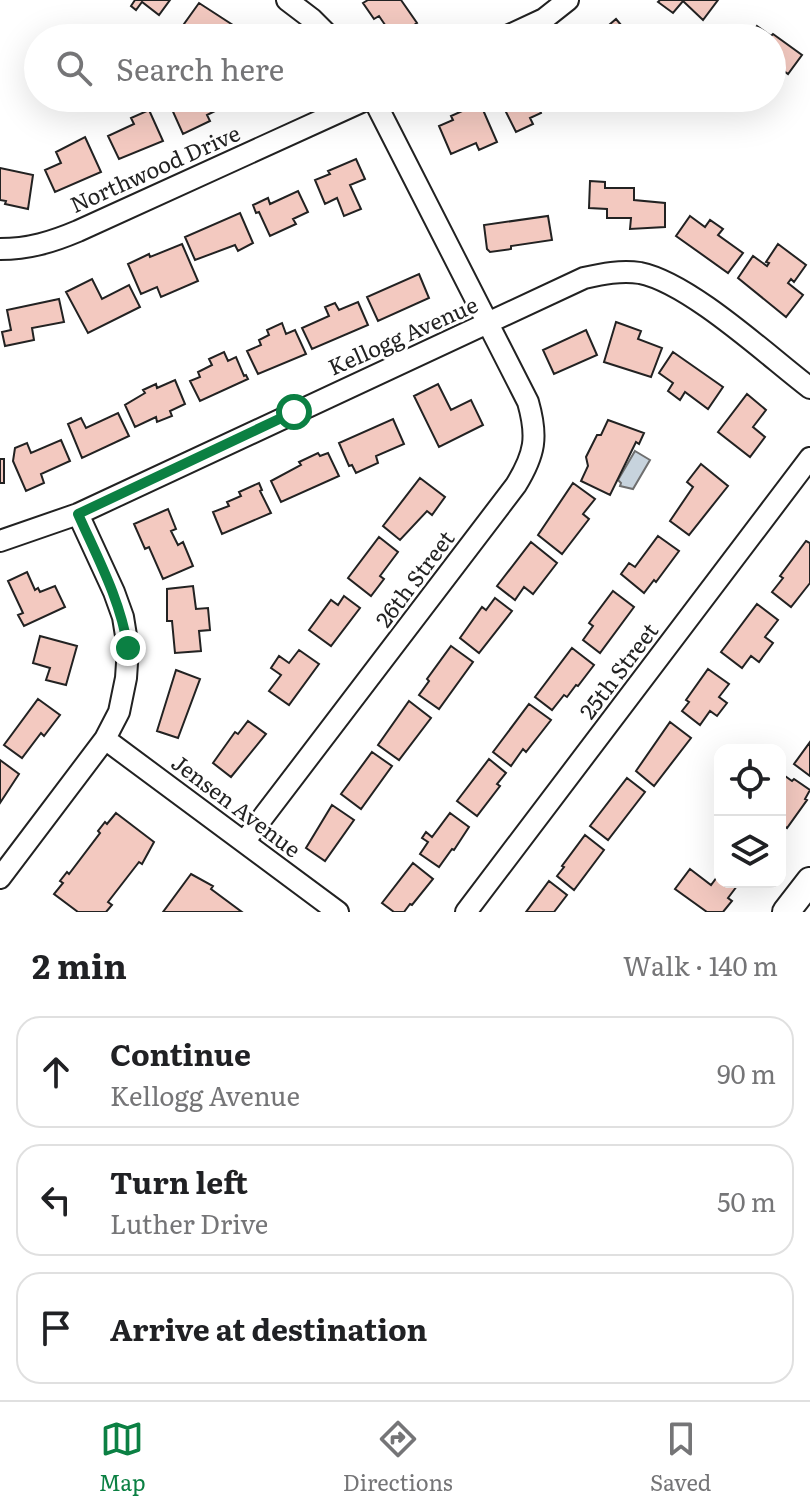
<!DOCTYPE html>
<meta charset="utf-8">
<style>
body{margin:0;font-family:Literata,serif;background:#f6f6f6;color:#202124}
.controls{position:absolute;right:24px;bottom:24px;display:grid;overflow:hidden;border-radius:16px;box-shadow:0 8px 32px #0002}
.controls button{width:72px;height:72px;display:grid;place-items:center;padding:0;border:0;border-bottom:2px solid #e0e0e0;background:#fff;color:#202124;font:40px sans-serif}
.stop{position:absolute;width:24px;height:24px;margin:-18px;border:6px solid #0b8043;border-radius:50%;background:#fff}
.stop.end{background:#0b8043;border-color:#fff;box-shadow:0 2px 8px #0008}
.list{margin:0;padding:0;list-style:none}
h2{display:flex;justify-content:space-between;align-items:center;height:104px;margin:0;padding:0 32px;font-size:34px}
h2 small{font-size:26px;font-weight:400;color:#757577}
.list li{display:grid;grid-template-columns:52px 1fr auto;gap:24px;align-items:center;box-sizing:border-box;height:112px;margin:0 16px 16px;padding:0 16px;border:2px solid #e0e0e0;border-radius:24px}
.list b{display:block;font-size:30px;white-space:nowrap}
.list p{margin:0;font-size:26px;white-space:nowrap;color:#757577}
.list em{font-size:26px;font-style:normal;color:#757577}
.icon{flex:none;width:44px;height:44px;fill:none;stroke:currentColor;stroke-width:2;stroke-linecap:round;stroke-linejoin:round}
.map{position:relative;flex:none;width:810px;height:912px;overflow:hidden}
.search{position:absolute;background:#fff;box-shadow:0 8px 32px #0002;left:24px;right:24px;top:24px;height:88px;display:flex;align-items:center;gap:20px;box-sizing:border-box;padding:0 28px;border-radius:44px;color:#757577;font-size:30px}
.sheet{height:488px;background:#fff}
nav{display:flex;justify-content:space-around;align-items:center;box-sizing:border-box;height:112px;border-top:2px solid #e0e0e0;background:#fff;font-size:22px;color:#757577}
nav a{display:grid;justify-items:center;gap:4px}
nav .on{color:#0b8043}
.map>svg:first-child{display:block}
.water{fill:#c7d3dd;stroke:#6f6f6f;stroke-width:2}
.building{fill:#f3c9c0;stroke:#222;stroke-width:2}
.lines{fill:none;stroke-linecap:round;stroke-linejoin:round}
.minor-casing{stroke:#222;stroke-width:24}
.major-casing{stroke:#222;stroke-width:30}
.minor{stroke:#fff;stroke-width:20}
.major{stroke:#fff;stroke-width:26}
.route{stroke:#0b8043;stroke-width:10}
.labels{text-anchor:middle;stroke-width:6;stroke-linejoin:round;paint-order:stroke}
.street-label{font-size:22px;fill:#222;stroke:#fff}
</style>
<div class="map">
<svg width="810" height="912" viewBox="0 0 810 912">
<rect width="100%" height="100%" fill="#fff"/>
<path class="water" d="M 635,451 L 650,460 L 633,489 L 620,486 L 621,483 L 618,480 Z"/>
<path class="building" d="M 135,0 L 170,0 L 159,15 L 142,2 L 136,10 L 131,6 Z
M 368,0 L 401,0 L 417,23 L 394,38 L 379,16 L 374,19 L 363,3 Z
M 660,0 L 718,0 L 703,20 L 683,1 L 673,13 L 658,2 Z
M 199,3 L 239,29 L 232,38 L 186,38 L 185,35 L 190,28 L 184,24 Z
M 616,19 L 632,38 L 594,38 Z
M 757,26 L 771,36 L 773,34 L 802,55 L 788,74 L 772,62 L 772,38 L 749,38 Z
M 185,98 L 216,98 L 221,108 L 207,115 L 210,121 L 183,134 L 170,105 Z
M 499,98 L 553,98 L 538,105 L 541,113 L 530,118 L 533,124 L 516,132 Z
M 480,103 L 497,142 L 479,150 L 476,143 L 451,154 L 439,126 L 453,120 L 451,116 Z
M 149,110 L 163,141 L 119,159 L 108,136 L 134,124 L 131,118 Z
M 85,137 L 101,172 L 55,192 L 45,170 L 61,163 L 56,152 Z
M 356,159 L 365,179 L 350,185 L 361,209 L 344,216 L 337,198 L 325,204 L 315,180 L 330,174 L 328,171 Z
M 0,168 L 33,175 L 28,209 L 5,204 L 6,201 L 0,200 Z
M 590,181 L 605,182 L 605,188 L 634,188 L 634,200 L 665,203 L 665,227 L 630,229 L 631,218 L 607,218 L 607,209 L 589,208 Z
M 298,191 L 308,212 L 293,219 L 296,224 L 270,236 L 259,212 L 256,213 L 253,205 L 268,198 L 270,204 Z
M 240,213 L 253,243 L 238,251 L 235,245 L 195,260 L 185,237 Z
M 548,216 L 552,240 L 511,246 L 511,249 L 490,252 L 487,249 L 484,225 Z
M 690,216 L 705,227 L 710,220 L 723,229 L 718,235 L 743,253 L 728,273 L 676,236 Z
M 182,244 L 198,281 L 161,297 L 157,287 L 141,294 L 128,264 L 149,254 L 150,257 Z
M 778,244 L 806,265 L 794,282 L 791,279 L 788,283 L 803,295 L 786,317 L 738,278 L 753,256 L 767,266 L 769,263 L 766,262 Z
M 419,274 L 429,298 L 378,321 L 367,297 Z
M 92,279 L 102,299 L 129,285 L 140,307 L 88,333 L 66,292 Z
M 59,299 L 64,322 L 32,328 L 34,340 L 5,346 L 2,332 L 11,330 L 7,310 Z
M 358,302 L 368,325 L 312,349 L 302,328 L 329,316 L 325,307 L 335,303 L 339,310 Z
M 616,322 L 641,331 L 638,339 L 662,348 L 651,377 L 604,362 Z
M 282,323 L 286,334 L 295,330 L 306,354 L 258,374 L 247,351 L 261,345 L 259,340 L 269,335 L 267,330 Z
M 586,330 L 597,355 L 554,374 L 543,350 Z
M 224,352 L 228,361 L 236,357 L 244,376 L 246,375 L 248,379 L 200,401 L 190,381 L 200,377 L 198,372 L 212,365 L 209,359 Z
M 673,352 L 723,387 L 708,409 L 685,392 L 680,400 L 668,391 L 673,383 L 659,373 Z
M 175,380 L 185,404 L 170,411 L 172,416 L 157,422 L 156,417 L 135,427 L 125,405 L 145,393 L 143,390 L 156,384 L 157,388 Z
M 438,384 L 451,410 L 471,400 L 483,425 L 439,447 L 414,396 Z
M 747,394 L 766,410 L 753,427 L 765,437 L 750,457 L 718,432 Z
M 118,413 L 129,436 L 82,458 L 68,424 L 81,418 L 86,428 Z
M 393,419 L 404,444 L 376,456 L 378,463 L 356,473 L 352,465 L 349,466 L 339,443 Z
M 608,420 L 644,433 L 639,444 L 636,442 L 610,495 L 581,481 L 588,466 L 586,457 L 597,435 L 601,435 Z
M 61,440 L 70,461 L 41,474 L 44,483 L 26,491 L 13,461 L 15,448 L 27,443 L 31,453 Z
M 318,453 L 320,456 L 328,453 L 339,476 L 281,502 L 271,481 L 301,465 L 299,462 Z
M 0,459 L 4,459 L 4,483 L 0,483 Z
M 701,464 L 728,486 L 689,535 L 670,521 L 693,487 L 687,482 Z
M 420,478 L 445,497 L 432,515 L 427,511 L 400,540 L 383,526 Z
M 259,483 L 262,490 L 260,491 L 271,513 L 222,534 L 213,512 L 229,506 L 227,502 L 241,496 L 239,492 Z
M 573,483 L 595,499 L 583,514 L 589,519 L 562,554 L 538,535 Z
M 168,509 L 176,529 L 171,531 L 178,545 L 183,542 L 193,566 L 163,579 L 149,547 L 145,549 L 134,524 Z
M 658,536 L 679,551 L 656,582 L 654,580 L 644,593 L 621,574 L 629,563 L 635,567 Z
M 379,537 L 398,552 L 380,576 L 384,579 L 371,596 L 348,578 Z
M 806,541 L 810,543 L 810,583 L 791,607 L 772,592 L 783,578 L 780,576 Z
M 531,542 L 557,563 L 533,594 L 524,587 L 515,600 L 497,586 Z
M 27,572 L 35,590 L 38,588 L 40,592 L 55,586 L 65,607 L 24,626 L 18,615 L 23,613 L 8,581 Z
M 193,586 L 196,609 L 208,608 L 210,630 L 199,631 L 201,651 L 175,653 L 172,621 L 167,621 L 167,589 Z
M 613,591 L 634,607 L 600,653 L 583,640 L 593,626 L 589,623 Z
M 344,596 L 360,608 L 331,646 L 309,630 L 331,600 L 338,605 Z
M 495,598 L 512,611 L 479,653 L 460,638 L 482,607 L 486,610 Z
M 757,604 L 778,620 L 765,637 L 773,643 L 759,662 L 751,656 L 742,668 L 721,652 Z
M 40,636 L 77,646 L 66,685 L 46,680 L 50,668 L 33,663 Z
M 451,646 L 473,662 L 439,709 L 419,695 L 429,681 L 427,679 Z
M 572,648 L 594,665 L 578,686 L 576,685 L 567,697 L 564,695 L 552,710 L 535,697 Z
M 299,650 L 319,664 L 289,705 L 269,691 L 281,675 L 271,668 L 279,656 L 289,663 Z
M 708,669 L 729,684 L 719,697 L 727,703 L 717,716 L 710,711 L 700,725 L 682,711 L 689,702 L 686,700 Z
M 176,670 L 200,679 L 178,738 L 157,731 Z
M 38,699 L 60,715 L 44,736 L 41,733 L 22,758 L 4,745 Z
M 409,701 L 431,718 L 399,760 L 378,745 Z
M 529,704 L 551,720 L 526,752 L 523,749 L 511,766 L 493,752 Z
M 248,721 L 266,734 L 231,777 L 213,763 L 235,732 L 238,734 Z
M 670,722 L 691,738 L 654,786 L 636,771 Z
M 810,742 L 810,776 L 794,764 Z
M 372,752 L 392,766 L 361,809 L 341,794 Z
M 489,759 L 506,773 L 497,784 L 500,786 L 477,816 L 457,801 Z
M 0,760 L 19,774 L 0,803 Z
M 785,776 L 792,781 L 794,779 L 810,790 L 805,799 L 807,800 L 787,828 L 780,823 L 780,796 L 782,793 L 780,783 Z
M 627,778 L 645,792 L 608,840 L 590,826 Z
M 332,805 L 354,820 L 325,861 L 306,848 Z
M 116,813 L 154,842 L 142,864 L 139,862 L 108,902 L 112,905 L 106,912 L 78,912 L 54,894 L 63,883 L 60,881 L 67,872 L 69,874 L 100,833 L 98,831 L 105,822 L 107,824 Z
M 450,813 L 469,827 L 454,850 L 452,849 L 439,867 L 420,854 L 428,842 L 422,838 L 426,832 L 432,837 Z
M 585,835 L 604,850 L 574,890 L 557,876 L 564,867 L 562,866 Z
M 413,863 L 433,879 L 412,905 L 410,904 L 404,912 L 394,912 L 382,903 Z
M 690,869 L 711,885 L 720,873 L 720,882 L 740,882 L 728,898 L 732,901 L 723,912 L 707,912 L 675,889 Z
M 191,874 L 213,886 L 211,889 L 242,912 L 163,912 Z
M 549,881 L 567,895 L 554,912 L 526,912 Z"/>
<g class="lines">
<defs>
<path id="minor" d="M 287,0 L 312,19 L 331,38
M 503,38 L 544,19 L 568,0
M 0,249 C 29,249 52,242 78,231 L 370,98
M 0,541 L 78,514 L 584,278 C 602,274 621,270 640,273 C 690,283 768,356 810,388
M 105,739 L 338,912
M 244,842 L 516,485 C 535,454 538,437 528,402 L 373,98
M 0,878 L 105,739 L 119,712 L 126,678 L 128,648 L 123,617 L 114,592 L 78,514
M 466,912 L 810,458"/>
<path id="major" d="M 786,912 L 810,881"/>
</defs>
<use href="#minor" class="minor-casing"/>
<use href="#major" class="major-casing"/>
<use href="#minor" class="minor"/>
<use href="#major" class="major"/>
</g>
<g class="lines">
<path class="route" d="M 128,648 C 120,599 98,559 78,514 L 294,412"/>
</g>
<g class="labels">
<g class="street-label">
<text transform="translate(155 169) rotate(-24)" y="8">Northwood Drive</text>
<text transform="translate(403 336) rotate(-24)" y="8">Kellogg Avenue</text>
<text transform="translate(415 579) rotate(-53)" y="8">26th Street</text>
<text transform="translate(619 671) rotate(-53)" y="8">25th Street</text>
<text transform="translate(236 806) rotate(37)" y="8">Jensen Avenue</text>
</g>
</g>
</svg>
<div class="controls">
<button><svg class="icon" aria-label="locate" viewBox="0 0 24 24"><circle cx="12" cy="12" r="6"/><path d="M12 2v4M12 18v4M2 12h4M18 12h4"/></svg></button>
<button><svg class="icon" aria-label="layers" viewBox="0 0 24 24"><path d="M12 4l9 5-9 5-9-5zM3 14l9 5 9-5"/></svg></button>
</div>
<div class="stop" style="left:294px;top:412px"></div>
<div class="stop end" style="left:128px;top:648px"></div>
<div class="search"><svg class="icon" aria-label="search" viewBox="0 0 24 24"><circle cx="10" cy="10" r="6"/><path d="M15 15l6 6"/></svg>Search here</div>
</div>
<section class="sheet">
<h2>2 min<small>Walk · 140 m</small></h2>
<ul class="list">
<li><svg class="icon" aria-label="ahead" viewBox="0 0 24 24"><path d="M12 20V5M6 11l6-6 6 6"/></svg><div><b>Continue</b><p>Kellogg Avenue</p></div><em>90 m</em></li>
<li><svg class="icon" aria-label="left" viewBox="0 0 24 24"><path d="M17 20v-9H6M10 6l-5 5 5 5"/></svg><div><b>Turn left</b><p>Luther Drive</p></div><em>50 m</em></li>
<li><svg class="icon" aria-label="arrive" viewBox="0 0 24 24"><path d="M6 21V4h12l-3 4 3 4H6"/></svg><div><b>Arrive at destination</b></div></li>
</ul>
</section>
<nav>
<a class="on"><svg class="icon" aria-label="map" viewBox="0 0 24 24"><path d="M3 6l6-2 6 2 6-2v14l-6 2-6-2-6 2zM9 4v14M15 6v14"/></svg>Map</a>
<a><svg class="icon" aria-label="directions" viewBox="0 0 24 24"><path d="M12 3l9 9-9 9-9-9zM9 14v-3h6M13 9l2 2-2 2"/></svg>Directions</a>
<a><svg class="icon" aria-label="saved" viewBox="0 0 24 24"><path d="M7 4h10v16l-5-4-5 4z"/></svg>Saved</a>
</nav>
